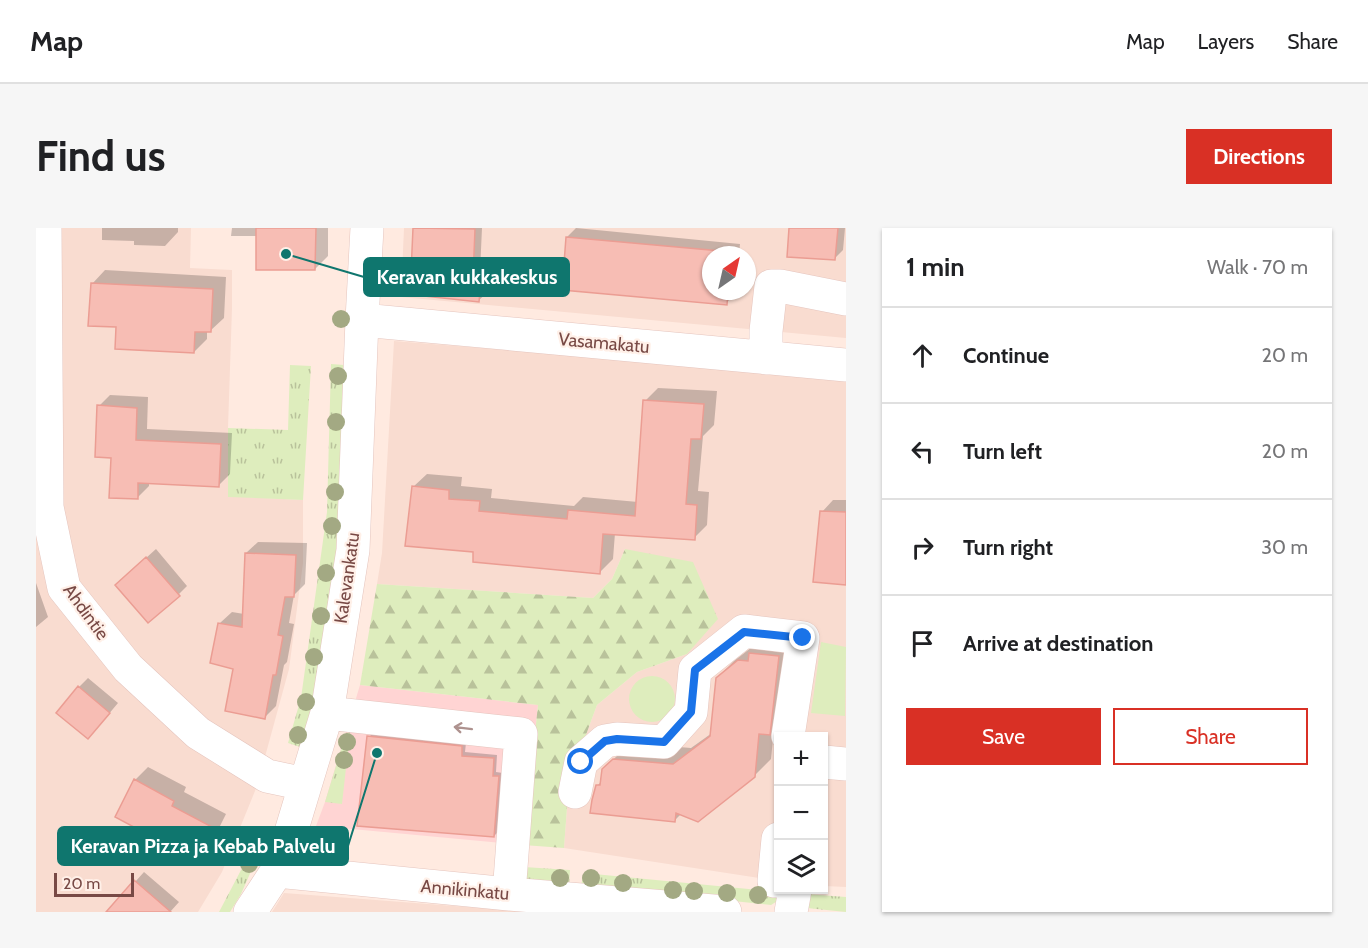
<!DOCTYPE html>
<meta charset="utf-8">
<style>
body{margin:0;font-family:Cabin,sans-serif;background:#f6f6f6;color:#202124}
.controls{position:absolute;right:18px;bottom:18px;display:grid;overflow:hidden;border-radius:0px;box-shadow:0 2px 4px #0004}
.controls button{width:54px;height:54px;display:grid;place-items:center;padding:0;border:0;border-bottom:2px solid #e0e0e0;background:#fff;color:#202124;font:30px sans-serif}
.compass{position:absolute;left:666px;top:18px;width:54px;height:54px;border-radius:50%;background:#fff;box-shadow:0 2px 4px #0004;rotate:34deg}
.scale{position:absolute;left:18px;bottom:15px;width:80px;box-sizing:border-box;padding-left:6px;border:3px solid #784945;border-top:0;font-size:16px;line-height:21px;white-space:nowrap;color:#784945;-webkit-text-stroke:4px #fff0e8;paint-order:stroke}
.stop{position:absolute;width:18px;height:18px;margin:-14px;border:4px solid #1a73e8;border-radius:50%;background:#fff}
.stop.end{background:#1a73e8;border-color:#fff;box-shadow:0 2px 6px #0008}
.list{margin:0;padding:0;list-style:none}
h2{display:flex;justify-content:space-between;align-items:center;height:78px;margin:0;padding:0 24px;font-size:26px}
h2 small{font-size:20px;font-weight:400;color:#757577}
.list li{display:grid;grid-template-columns:39px 1fr auto;gap:18px;align-items:center;box-sizing:border-box;height:96px;padding:0 24px;border-top:2px solid #e0e0e0}
.list b{display:block;font-size:22px;white-space:nowrap}
.list em{font-size:20px;font-style:normal;color:#757577}
.actions{display:flex;gap:12px;padding:18px 24px}
.actions a{flex:1;padding:14px 0;border:2px solid #d93025;border-radius:0px;text-align:center;font-size:21px;color:#d93025}
.actions .main{background:#d93025;color:#fff}
.icon{flex:none;width:33px;height:33px;fill:none;stroke:currentColor;stroke-width:2;stroke-linecap:round;stroke-linejoin:round}
.map{position:relative;flex:none;width:810px;height:684px;overflow:hidden;border-radius:0px}
header{display:flex;align-items:center;gap:36px;box-sizing:border-box;height:84px;padding:0 30px;background:#fff;border-bottom:2px solid #e0e0e0}
header strong{font-size:28px}
nav{display:flex;gap:33px;margin-inline-start:auto;font-size:21px}
.intro{display:flex;align-items:center;justify-content:space-between;box-sizing:border-box;height:144px;padding:0 36px}
h1{margin:0;font-size:42px}
.button{padding:15px 27px;border-radius:0px;background:#d93025;color:#fff;font-size:21px;font-weight:700}
main{display:flex;gap:36px;padding:0 36px}
aside{flex:1;background:#fff;border-radius:0px;box-shadow:0 2px 4px #0004}
.map>svg:first-child{display:block}
.residential{fill:#f9dcd0;fill-rule:evenodd}
.commercial{fill:#ffd4d3}
.grass{fill:url(#grass-tufts)}
.forest{fill:url(#forest-firs)}
.park{fill:#deedbd}
.shadow{fill:#0003}
.building{fill:#f7bdb4;stroke:#eb9d93;stroke-width:1.5}
.lines{fill:none;stroke-linecap:round;stroke-linejoin:round}
.minor-casing{stroke:#e5c5be;stroke-width:34}
.minor{stroke:#fff;stroke-width:33}
.tree{fill:#a3a983}
.oneway{stroke:#ae928f}
.route{stroke:#1a73e8;stroke-width:8}
.labels{text-anchor:middle;stroke-width:4.5;stroke-linejoin:round;paint-order:stroke}
.street-label{font-size:18px;fill:#784945;stroke:#fff0e8}
.leader{fill:none;stroke:#0f766e;stroke-width:2}
.callout-dot{fill:#0f766e;stroke:#fff0e8;stroke-width:2}
.callout{fill:#0f766e;stroke:#0f766e;stroke-width:2}
.callout-label{font-size:20px;text-anchor:middle;font-weight:bold;fill:#fff}
</style>
<header>
<strong>Map</strong>
<nav><a>Map</a><a>Layers</a><a>Share</a></nav>
</header>
<div class="intro"><h1>Find us</h1><a class="button">Directions</a></div>
<main>
<div class="map">
<svg width="810" height="684" viewBox="0 0 810 684">
<defs>
<pattern id="grass-tufts" width="24" height="20" patternUnits="userSpaceOnUse" patternTransform="scale(1.5)"><rect width="24" height="20" fill="#deedbd"/><path d="M3 7l-1-3M5 7V3M7 7l1-3M15 17l-1-3M17 17v-4M19 17l1-3" fill="none" stroke="#b9c29b"/></pattern>
<pattern id="forest-firs" width="22" height="20" patternUnits="userSpaceOnUse" patternTransform="scale(1.5)"><rect width="22" height="20" fill="#deedbd"/><path d="M5 1l3.5 6h-7zM16 11l3.5 6h-7z" fill="#b9c29b"/></pattern>
</defs>
<rect width="100%" height="100%" fill="#ffeae0"/>
<path class="residential" d="M 0,0 L 155,0 L 154,40 L 196,42 L 196,80 L 192,200 L 192,268 L 267,272 L 267,335 L 253,441 L 221,558 L 186,644 L 162,684 L 0,684 Z
M 368,0 L 810,0 L 810,110 L 365,69 ZM 675,27 L 711,27 L 711,63 L 675,63 Z
M 358,113 L 810,149 L 810,659 L 788,658 L 788,508 L 742,508 L 742,653 L 528,620 L 533,553 L 561,477 L 601,444 L 651,426 L 589,321 L 576,351 L 557,370 L 341,356 L 346,325 Z
M 248,665 L 498,684 L 236,684 Z"/>
<path class="commercial" d="M 324,457 L 502,477 L 487,617 L 305,600 L 298,603 L 286,602 L 280,598 L 289,574 Z"/>
<path class="grass" d="M 295,136 L 308,137 L 301,330 L 278,473 L 264,519 L 252,515 L 265,470 L 291,284 Z
M 254,137 L 275,138 L 267,272 L 192,269 L 192,200 L 252,202 Z
M 314,504 L 306,576 L 289,574 L 310,505 Z
M 225,604 L 231,607 L 205,666 L 194,684 L 183,684 Z
M 488,639 L 534,642 L 533,660 L 488,653 Z
M 548,645 L 744,664 L 743,672 L 735,677 L 545,657 Z
M 770,666 L 810,669 L 810,684 L 771,680 Z"/>
<path class="forest" d="M 589,321 L 657,334 L 682,391 L 651,426 L 601,444 L 561,477 L 533,553 L 528,620 L 487,617 L 502,477 L 324,457 L 341,356 L 557,370 L 576,351 Z"/>
<path class="park" d="M 785,414 L 810,419 L 809,488 L 775,485 Z
M593 471a23 23 0 1 1 46 0a23 23 0 1 1-46 0Z"/>
<path class="shadow" d="M 66,0 L 142,0 L 142,4 L 129,18 L 98,17 L 98,13 L 66,12 Z
M 196,0 L 292,0 L 292,28 L 279,41 L 222,8 L 195,8 Z
M 378,0 L 446,0 L 444,44 L 452,45 L 451,65 L 443,72 L 373,45 L 376,42 Z
M 540,0 L 704,16 L 703,27 L 675,27 L 675,63 L 700,63 L 699,66 L 690,75 L 531,9 Z
M 755,0 L 809,0 L 807,22 L 798,31 Z
M 69,42 L 190,49 L 188,90 L 174,103 L 171,103 L 171,111 L 158,124 L 81,98 L 56,56 Z
M 622,160 L 681,163 L 678,197 L 667,208 L 662,263 L 673,264 L 671,297 L 658,310 L 579,305 L 577,331 L 564,344 L 439,322 L 377,259 L 391,246 L 426,249 L 425,258 L 456,261 L 455,270 L 538,278 L 547,269 L 602,274 L 609,173 Z
M 74,167 L 112,169 L 111,201 L 196,205 L 194,246 L 183,257 L 113,254 L 113,258 L 101,270 L 76,228 L 63,178 Z
M 797,272 L 810,272 L 810,355 L 786,284 Z
M 222,314 L 271,315 L 269,356 L 258,367 L 253,395 L 258,396 L 251,434 L 248,437 L 240,478 L 229,489 L 199,440 L 184,395 L 196,384 L 208,386 L 210,325 Z
M 120,321 L 151,358 L 143,366 L 90,348 Z
M 0,355 L 12,389 L 0,399 Z
M 759,412 L 738,501 L 735,531 L 718,548 L 645,586 L 638,593 L 561,558 L 566,553 L 567,541 L 595,515 L 655,520 L 676,505 L 681,450 L 698,433 L 720,416 Z
M 52,450 L 82,475 L 61,500 L 43,459 Z
M 337,505 L 430,515 L 429,524 L 461,527 L 460,544 L 467,545 L 462,604 L 458,608 L 333,509 Z
M 112,539 L 150,559 L 148,564 L 190,586 L 172,622 L 159,635 L 115,606 L 99,552 Z
M 108,644 L 143,674 L 134,684 L 72,684 Z"/>
<path class="building" d="M 220,0 L 280,0 L 279,42 L 220,42 Z
M 377,0 L 439,1 L 437,51 L 445,52 L 443,74 L 370,66 L 372,44 L 375,45 Z
M 753,0 L 802,0 L 799,32 L 751,29 Z
M 530,9 L 696,24 L 695,27 L 675,27 L 675,63 L 692,63 L 691,77 L 526,62 Z
M 55,55 L 177,61 L 175,104 L 159,104 L 158,125 L 79,121 L 80,99 L 52,98 Z
M 607,172 L 668,176 L 665,211 L 655,211 L 650,276 L 661,277 L 659,312 L 567,306 L 564,346 L 437,334 L 437,324 L 369,318 L 376,258 L 413,262 L 413,271 L 444,273 L 443,283 L 531,291 L 532,282 L 599,288 Z
M 61,177 L 101,180 L 100,212 L 185,216 L 183,259 L 102,255 L 102,271 L 73,270 L 75,230 L 59,229 Z
M 784,283 L 810,284 L 810,357 L 777,354 Z
M 209,325 L 260,327 L 258,369 L 249,369 L 242,407 L 247,408 L 240,447 L 237,447 L 229,491 L 189,483 L 197,441 L 174,435 L 182,395 L 206,399 Z
M 110,329 L 144,368 L 112,395 L 79,357 Z
M 713,425 L 743,428 L 734,507 L 723,506 L 719,549 L 662,594 L 640,585 L 639,594 L 554,585 L 556,572 L 560,557 L 564,557 L 566,541 L 577,531 L 637,536 L 674,508 L 680,450 L 702,432 L 712,433 Z
M 42,458 L 74,485 L 52,511 L 20,485 Z
M 331,508 L 426,518 L 426,528 L 458,530 L 457,548 L 463,548 L 458,609 L 321,598 Z
M 98,551 L 138,573 L 136,578 L 178,600 L 159,637 L 111,611 L 113,607 L 79,589 Z
M 98,652 L 135,684 L 70,684 Z"/>
<g class="lines">
<defs>
<path id="minor" d="M 9,0 L 11,279 L 28,360 L 92,440 L 162,505 L 231,548 L 269,556
M 326,92 L 810,137
M 730,130 L 730,103 L 735,58 L 744,58 L 810,71
M 291,485 L 485,506 L 473,666
M 788,534 L 810,536
M 539,564 L 545,534 L 569,513 L 581,511 L 628,514 L 655,484 L 659,442 L 708,403 L 767,410 L 752,508
M 742,611 L 738,653 L 742,653
M 241,643 L 473,666 L 689,684
M 214,684 L 241,643 L 255,604 L 291,485 L 317,322 L 326,92 L 331,0
M 755,684 L 759,662"/>
</defs>
<use href="#minor" class="minor-casing"/>
<use href="#minor" class="minor"/>
</g>
<g class="tree">
<circle cx="305" cy="91" r="9"/>
<circle cx="302" cy="148" r="9"/>
<circle cx="300" cy="194" r="9"/>
<circle cx="299" cy="264" r="9"/>
<circle cx="296" cy="298" r="9"/>
<circle cx="290" cy="345" r="9"/>
<circle cx="285" cy="388" r="9"/>
<circle cx="278" cy="429" r="9"/>
<circle cx="270" cy="474" r="9"/>
<circle cx="262" cy="507" r="9"/>
<circle cx="311" cy="514" r="9"/>
<circle cx="308" cy="532" r="9"/>
<circle cx="213" cy="636" r="9"/>
<circle cx="524" cy="650" r="9"/>
<circle cx="555" cy="650" r="9"/>
<circle cx="587" cy="655" r="9"/>
<circle cx="637" cy="662" r="9"/>
<circle cx="658" cy="663" r="9"/>
<circle cx="691" cy="665" r="9"/>
<circle cx="722" cy="667" r="9"/>
</g>
<defs><path id="oneway-shaft" d="M-6 0H5M1.5-3L5.5 0L1.5 3" fill="none" stroke-width="1.6" stroke-linecap="round" stroke-linejoin="round" transform="scale(1.5)"/></defs>
<use class="oneway" href="#oneway-shaft" transform="translate(427 500) rotate(-173)"/>
<g class="lines">
<path class="route" d="M 545,534 L 569,513 L 581,511 L 628,514 L 655,484 L 659,442 L 708,404 L 767,410"/>
</g>
<g class="labels">
<g class="street-label">
<text transform="translate(568 115) rotate(5)" y="6">Vasamakatu</text>
<text transform="translate(311 350) rotate(-82)" y="6">Kalevankatu</text>
<text transform="translate(50 384) rotate(54)" y="6">Ahdintie</text>
<text transform="translate(429 662) rotate(5)" y="6">Annikinkatu</text>
</g>
</g>
<path class="leader" d="M250 26L328 49M341 525L312 618"/>
<g class="callout-dot">
<circle cx="250" cy="26" r="6"/>
<circle cx="341" cy="525" r="6"/>
</g>
<g class="callout">
<rect x="328" y="30" width="205" height="38" rx="6"/>
<rect x="22" y="599" width="290" height="38" rx="6"/>
</g>
<g class="callout-label">
<text x="431" y="56">Keravan kukkakeskus</text>
<text x="167" y="625">Keravan Pizza ja Kebab Palvelu</text>
</g>
</svg>
<div class="controls">
<button>+</button>
<button>−</button>
<button><svg class="icon" aria-label="layers" viewBox="0 0 24 24"><path d="M12 4l9 5-9 5-9-5zM3 14l9 5 9-5"/></svg></button>
</div>
<svg class="compass" viewBox="-18 -18 36 36"><path d="M0-13l5 13h-10z" fill="#e53935"/><path d="M0 13l5-13h-10z" fill="#757577"/></svg>
<div class="scale">20 m</div>
<div class="stop" style="left:545px;top:534px"></div>
<div class="stop end" style="left:767px;top:410px"></div>
</div>
<aside>
<h2>1 min<small>Walk · 70 m</small></h2>
<ul class="list">
<li><svg class="icon" aria-label="ahead" viewBox="0 0 24 24"><path d="M12 20V5M6 11l6-6 6 6"/></svg><div><b>Continue</b></div><em>20 m</em></li>
<li><svg class="icon" aria-label="left" viewBox="0 0 24 24"><path d="M17 20v-9H6M10 6l-5 5 5 5"/></svg><div><b>Turn left</b></div><em>20 m</em></li>
<li><svg class="icon" aria-label="right" viewBox="0 0 24 24"><path d="M7 20v-9h11M14 6l5 5-5 5"/></svg><div><b>Turn right</b></div><em>30 m</em></li>
<li><svg class="icon" aria-label="arrive" viewBox="0 0 24 24"><path d="M6 21V4h12l-3 4 3 4H6"/></svg><div><b>Arrive at destination</b></div></li>
</ul>
<div class="actions"><a class="main">Save</a><a>Share</a></div>
</aside>
</main>
